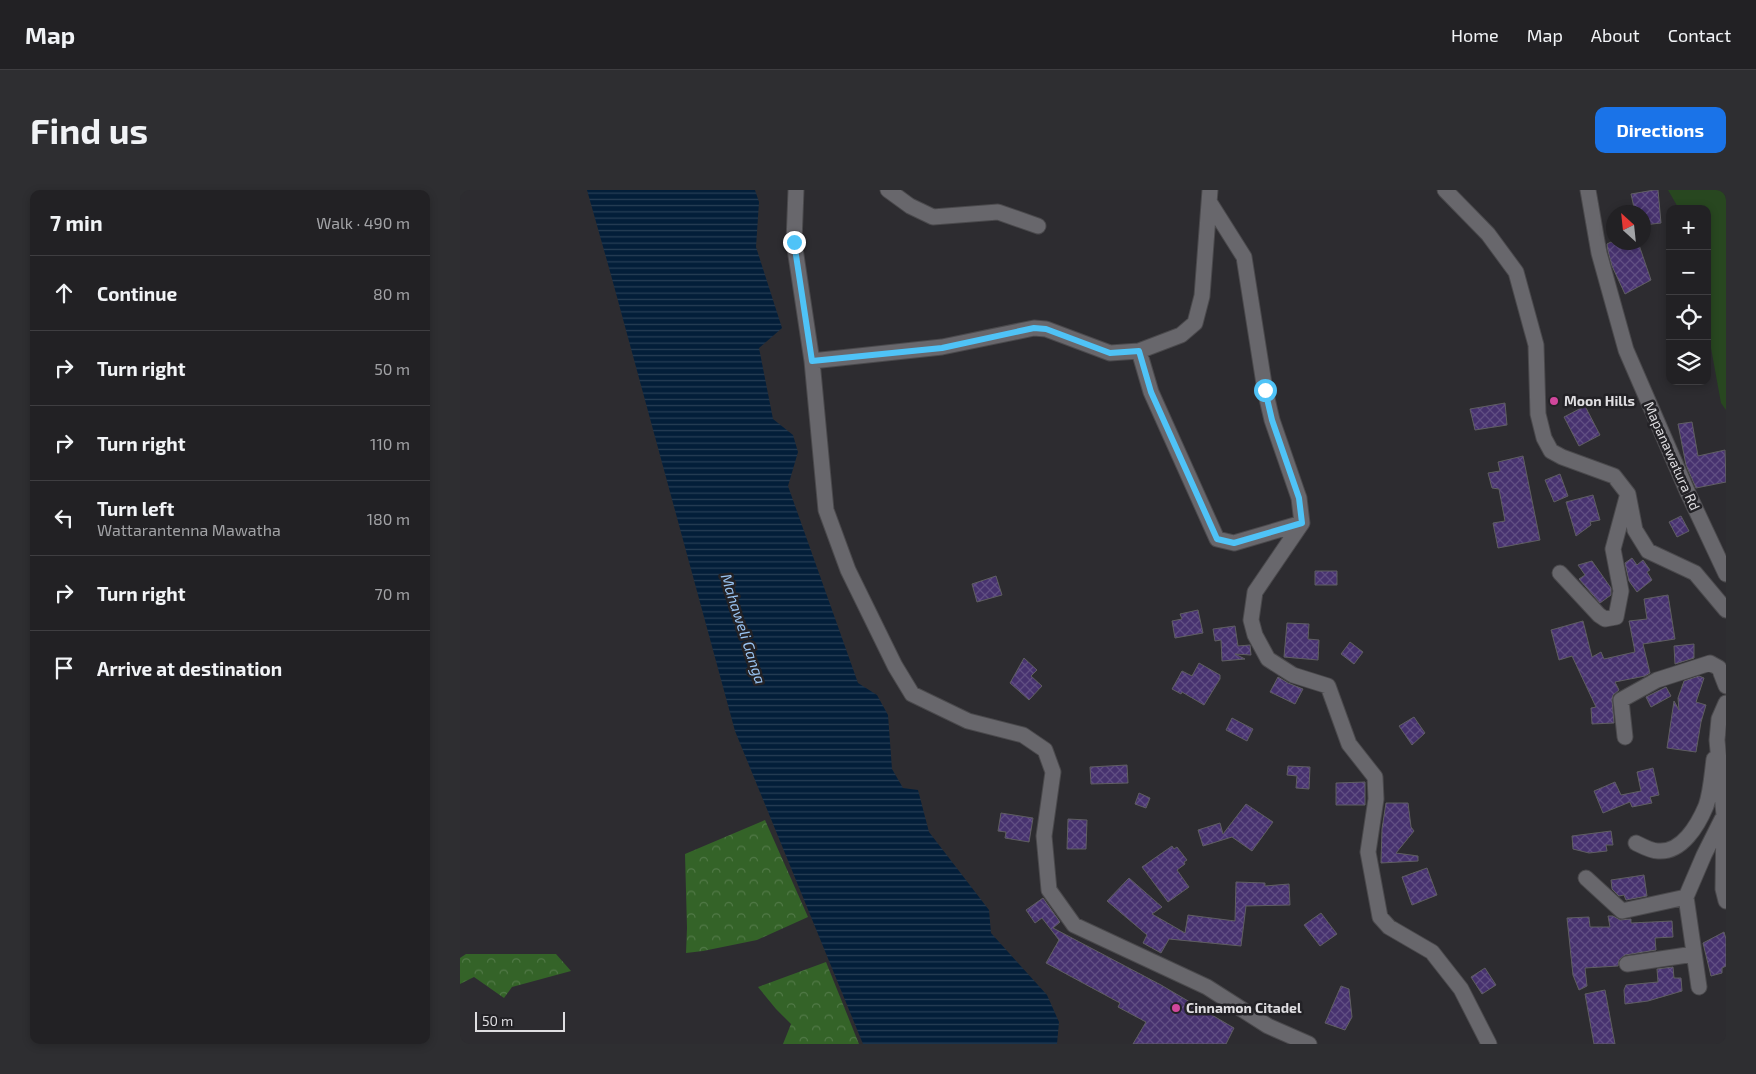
<!DOCTYPE html>
<meta charset="utf-8">
<style>
body{margin:0;font-family:"Exo 2",sans-serif;background:#2e2e31;color:#f1f3f6}
.controls{position:absolute;right:15px;top:15px;display:grid;overflow:hidden;border-radius:10px;box-shadow:0 2px 8px #0003}
.controls button{width:45px;height:45px;display:grid;place-items:center;padding:0;border:0;border-bottom:1px solid #3f3e41;background:#222124;color:#f1f3f6;font:25px sans-serif}
.compass{position:absolute;left:1146px;top:15px;width:45px;height:45px;border-radius:50%;background:#222124;box-shadow:0 2px 8px #0003;rotate:333deg}
.scale{position:absolute;left:15px;bottom:12px;width:90px;box-sizing:border-box;padding-left:5px;border:2px solid #dfdee1;border-top:0;font-size:14px;line-height:18px;white-space:nowrap;color:#dfdee1;-webkit-text-stroke:4px #232226;paint-order:stroke}
.stop{position:absolute;width:15px;height:15px;margin:-11px;border:4px solid #4fc3f7;border-radius:50%;background:#fff}
.stop.end{background:#4fc3f7;border-color:#fff;box-shadow:0 1px 5px #0008}
.list{margin:0;padding:0;list-style:none}
h2{display:flex;justify-content:space-between;align-items:center;height:65px;margin:0;padding:0 20px;font-size:21px}
h2 small{font-size:16px;font-weight:400;color:#a2a3a6}
.list li{display:grid;grid-template-columns:32px 1fr auto;gap:15px;align-items:center;box-sizing:border-box;height:75px;padding:0 20px;border-top:1px solid #3f3e41}
.list b{display:block;font-size:19px;white-space:nowrap}
.list p{margin:0;font-size:16px;white-space:nowrap;color:#a2a3a6}
.list em{font-size:16px;font-style:normal;color:#a2a3a6}
.icon{flex:none;width:28px;height:28px;fill:none;stroke:currentColor;stroke-width:2;stroke-linecap:round;stroke-linejoin:round}
.map{position:relative;flex:none;width:1266px;height:854px;overflow:hidden;border-radius:10px}
header{display:flex;align-items:center;gap:30px;box-sizing:border-box;height:70px;padding:0 25px;background:#222124;border-bottom:1px solid #3f3e41}
header strong{font-size:24px}
nav{display:flex;gap:28px;margin-inline-start:auto;font-size:18px}
.intro{display:flex;align-items:center;justify-content:space-between;box-sizing:border-box;height:120px;padding:0 30px}
h1{margin:0;font-size:35px}
.button{padding:12px 22px;border-radius:10px;background:#1a73e8;color:#fff;font-size:18px;font-weight:700}
main{display:flex;gap:30px;padding:0 30px}
aside{flex:1;background:#222124;border-radius:10px;box-shadow:0 2px 8px #0003}
.map>svg:first-child{display:block}
.grass{fill:#284720}
.forest{fill:url(#forest-crowns)}
.water{fill:url(#water-rules)}
.building{fill:url(#building-cross-hatch);stroke:#5f5e62}
.lines{fill:none;stroke-linecap:round;stroke-linejoin:round}
.minor-casing{stroke:#4a494c;stroke-width:17}
.minor{stroke:#68676c;stroke-width:15}
.route{stroke:#4fc3f7;stroke-width:6}
.hotel-dot{fill:#d1479c;stroke:#232226;stroke-width:2}
.labels{text-anchor:middle;stroke-width:5;stroke-linejoin:round;paint-order:stroke}
.poi-label{font-size:14px;font-weight:bold;fill:#dfdee1;stroke:#232226;text-anchor:start}
.street-label{font-size:14px;fill:#dfdee1;stroke:#232226}
.water-label{font-size:15px;font-style:italic;fill:#99c3f1;stroke:#232226}
</style>
<header>
<strong>Map</strong>
<nav><a>Home</a><a>Map</a><a>About</a><a>Contact</a></nav>
</header>
<div class="intro"><h1>Find us</h1><a class="button">Directions</a></div>
<main>
<aside>
<h2>7 min<small>Walk · 490 m</small></h2>
<ul class="list">
<li><svg class="icon" aria-label="ahead" viewBox="0 0 24 24"><path d="M12 20V5M6 11l6-6 6 6"/></svg><div><b>Continue</b></div><em>80 m</em></li>
<li><svg class="icon" aria-label="right" viewBox="0 0 24 24"><path d="M7 20v-9h11M14 6l5 5-5 5"/></svg><div><b>Turn right</b></div><em>50 m</em></li>
<li><svg class="icon" aria-label="right" viewBox="0 0 24 24"><path d="M7 20v-9h11M14 6l5 5-5 5"/></svg><div><b>Turn right</b></div><em>110 m</em></li>
<li><svg class="icon" aria-label="left" viewBox="0 0 24 24"><path d="M17 20v-9H6M10 6l-5 5 5 5"/></svg><div><b>Turn left</b><p>Wattarantenna Mawatha</p></div><em>180 m</em></li>
<li><svg class="icon" aria-label="right" viewBox="0 0 24 24"><path d="M7 20v-9h11M14 6l5 5-5 5"/></svg><div><b>Turn right</b></div><em>70 m</em></li>
<li><svg class="icon" aria-label="arrive" viewBox="0 0 24 24"><path d="M6 21V4h12l-3 4 3 4H6"/></svg><div><b>Arrive at destination</b></div></li>
</ul>
</aside>
<div class="map">
<svg width="1266" height="854" viewBox="0 0 1266 854">
<defs>
<pattern id="forest-crowns" width="20" height="18" patternUnits="userSpaceOnUse" patternTransform="scale(1.25)"><rect width="20" height="18" fill="#346328"/><path d="M2 6a3 3 0 1 1 6 0M12 15a3 3 0 1 1 6 0" fill="none" stroke="#517947"/></pattern>
<pattern id="water-rules" width="6" height="5" patternUnits="userSpaceOnUse" patternTransform="scale(1.25)"><rect width="6" height="5" fill="#031e39"/><path d="M0 2.5h6" fill="none" stroke="#273e55"/></pattern>
<pattern id="building-cross-hatch" width="8" height="8" patternUnits="userSpaceOnUse" patternTransform="scale(1.25)"><rect width="8" height="8" fill="#47326f"/><path d="M0 0l8 8M0 8l8-8" fill="none" stroke="#614f83"/></pattern>
</defs>
<rect width="100%" height="100%" fill="#2d2c30"/>
<path class="grass" d="M 1208,0 L 1266,0 L 1266,220 L 1261,213 L 1247,136 L 1247,19 L 1219,19 Z"/>
<path class="forest" d="M 305,630 L 348,727 L 297,750 L 243,761 L 226,763 L 227,738 L 225,664 Z
M 6,764 L 96,764 L 111,781 L 52,797 L 44,808 L 14,787 L 0,794 L 0,768 Z
M 366,772 L 399,854 L 323,854 L 331,834 L 316,819 L 298,797 Z"/>
<path class="water" d="M 127,0 L 295,0 L 299,12 L 296,57 L 322,138 L 299,158 L 313,229 L 333,245 L 338,262 L 328,296 L 398,493 L 417,505 L 428,525 L 432,579 L 443,598 L 458,600 L 469,642 L 529,720 L 531,743 L 587,805 L 599,832 L 597,854 L 403,854 L 275,541 L 151,85 Z"/>
<path class="building" d="M 1194,0 L 1198,0 L 1201,33 L 1184,35 L 1184,22 L 1175,22 L 1171,4 Z
M 1151,52 L 1178,52 L 1191,90 L 1165,104 L 1152,76 L 1148,61 L 1147,54 Z
M 1045,213 L 1047,235 L 1015,240 L 1010,219 Z
M 1125,216 L 1140,245 L 1119,256 L 1104,227 Z
M 1232,232 L 1238,266 L 1265,260 L 1266,292 L 1236,298 L 1226,275 L 1218,234 Z
M 1063,266 L 1080,350 L 1038,358 L 1033,333 L 1045,331 L 1039,299 L 1032,298 L 1028,283 L 1040,281 L 1038,272 Z
M 1100,284 L 1108,306 L 1094,312 L 1085,290 Z
M 1133,305 L 1140,330 L 1130,332 L 1131,335 L 1116,346 L 1106,312 Z
M 1221,326 L 1229,341 L 1217,347 L 1209,332 Z
M 1172,368 L 1177,375 L 1183,370 L 1190,380 L 1187,382 L 1192,390 L 1177,402 L 1169,391 L 1165,373 Z
M 1132,371 L 1151,398 L 1151,405 L 1140,413 L 1119,389 L 1125,385 L 1118,375 Z
M 855,381 L 877,381 L 877,395 L 855,395 Z
M 536,386 L 542,405 L 517,412 L 512,394 Z
M 1208,405 L 1215,449 L 1183,454 L 1190,483 L 1185,486 L 1155,492 L 1159,500 L 1153,505 L 1152,510 L 1154,533 L 1132,534 L 1131,518 L 1136,517 L 1112,466 L 1099,470 L 1091,440 L 1123,431 L 1132,467 L 1141,462 L 1144,469 L 1175,462 L 1169,431 L 1187,429 L 1184,409 Z
M 738,420 L 743,443 L 715,448 L 712,431 L 722,429 L 720,424 Z
M 827,433 L 849,434 L 848,449 L 859,450 L 858,470 L 824,467 Z
M 775,436 L 778,456 L 790,455 L 791,465 L 775,464 L 785,469 L 762,471 L 761,450 L 755,451 L 753,439 Z
M 890,452 L 903,462 L 894,474 L 881,464 Z
M 1234,454 L 1234,468 L 1215,474 L 1214,456 Z
M 564,468 L 577,480 L 571,486 L 582,496 L 569,510 L 550,493 Z
M 739,473 L 760,485 L 760,489 L 744,515 L 722,502 L 721,504 L 712,499 L 722,481 L 732,486 Z
M 1239,486 L 1244,488 L 1236,512 L 1246,515 L 1241,532 L 1236,562 L 1207,558 L 1214,511 L 1219,520 L 1218,508 L 1224,491 Z
M 818,487 L 828,493 L 843,499 L 835,514 L 810,502 Z
M 1206,497 L 1211,506 L 1191,517 L 1186,507 Z
M 954,527 L 965,543 L 952,555 L 939,536 Z
M 772,528 L 793,539 L 787,551 L 766,540 Z
M 667,575 L 668,593 L 631,594 L 630,577 Z
M 828,576 L 850,577 L 849,599 L 836,598 L 837,586 L 827,585 Z
M 1193,578 L 1199,605 L 1190,607 L 1192,613 L 1172,617 L 1170,612 L 1143,623 L 1134,601 L 1155,592 L 1161,605 L 1181,601 L 1177,582 Z
M 905,592 L 905,615 L 876,615 L 876,593 Z
M 679,603 L 690,608 L 686,618 L 675,614 Z
M 926,613 L 948,613 L 951,637 L 954,641 L 936,663 L 958,666 L 958,671 L 921,673 L 922,639 Z
M 786,614 L 813,632 L 792,661 L 772,647 L 743,656 L 738,640 L 760,633 L 763,644 Z
M 541,623 L 573,628 L 569,652 L 545,648 L 546,642 L 538,641 Z
M 608,629 L 627,630 L 626,659 L 607,659 Z
M 1151,641 L 1153,655 L 1146,655 L 1147,661 L 1129,663 L 1113,659 L 1112,646 Z
M 712,656 L 714,659 L 717,657 L 727,670 L 724,672 L 725,674 L 717,680 L 729,697 L 708,712 L 682,677 Z
M 967,678 L 977,705 L 952,715 L 942,687 Z
M 1184,685 L 1187,706 L 1166,710 L 1164,705 L 1159,706 L 1152,699 L 1151,690 Z
M 669,688 L 702,717 L 692,724 L 725,743 L 728,725 L 775,731 L 776,692 L 805,693 L 805,696 L 829,694 L 830,715 L 786,716 L 781,756 L 709,749 L 701,763 L 683,753 L 687,745 L 647,711 Z
M 583,708 L 600,732 L 593,738 L 701,795 L 774,838 L 766,854 L 673,854 L 686,832 L 658,817 L 660,813 L 586,773 L 599,750 L 582,728 L 575,733 L 566,720 Z
M 861,723 L 877,744 L 860,756 L 844,735 Z
M 1148,726 L 1153,726 L 1160,730 L 1171,729 L 1171,733 L 1212,731 L 1213,747 L 1195,748 L 1196,760 L 1165,765 L 1159,770 L 1158,776 L 1125,778 L 1127,796 L 1119,800 L 1113,785 L 1107,728 L 1129,727 L 1130,737 L 1150,737 Z
M 1264,742 L 1266,749 L 1266,776 L 1262,778 L 1262,783 L 1251,786 L 1243,753 Z
M 1213,777 L 1214,788 L 1221,788 L 1222,801 L 1188,811 L 1165,814 L 1164,800 L 1166,795 L 1198,792 L 1197,779 Z
M 1025,778 L 1036,795 L 1022,804 L 1011,787 Z
M 881,796 L 889,799 L 892,827 L 885,840 L 865,833 Z
M 1145,800 L 1155,854 L 1134,854 L 1125,804 Z"/>
<g class="lines">
<defs>
<path id="minor" d="M 336,0 L 334,52 L 352,171 L 366,320 L 388,380 L 435,476 L 452,504 L 508,531 L 563,545 L 585,560 L 593,582 L 584,646 L 589,700 L 614,735 L 747,797 L 808,836 L 849,854
M 428,0 L 450,16 L 473,27 L 538,22 L 578,36
M 985,0 L 1028,44 L 1056,82 L 1076,155 L 1078,224 L 1084,248 L 1091,261 L 1102,267 L 1154,286 L 1168,304 L 1175,340 L 1188,361 L 1235,383 L 1266,420
M 1128,0 L 1139,63 L 1166,160 L 1228,303 L 1266,384
M 750,13 L 784,67 L 805,200 L 812,230 L 839,308 L 842,333 L 795,402 L 791,430 L 795,445 L 808,469 L 833,485 L 868,496 L 889,554 L 915,587 L 916,609 L 908,662 L 920,727 L 929,737 L 972,762 L 1001,799 L 1029,854
M 679,161 L 691,202 L 757,349 L 774,353 L 842,333
M 352,171 L 482,157 L 574,138 L 586,139 L 650,163 L 679,161 L 721,145 L 735,133 L 742,106 L 750,0
M 1100,383 L 1139,425 L 1145,429 L 1156,427 L 1161,401 L 1153,359 L 1167,307
M 1266,513 L 1259,529 L 1257,550 L 1264,625 L 1263,699 L 1266,711
M 1165,547 L 1161,510 L 1197,490 L 1250,473 L 1259,478 L 1266,496
M 1176,653 C 1182,656 1191,661 1198,661 C 1222,663 1238,635 1246,616 C 1251,602 1252,584 1254,569
M 1126,688 L 1162,721 L 1226,707
M 1167,774 L 1234,764
M 1239,797 L 1226,707 L 1244,665 L 1262,629"/>
</defs>
<use href="#minor" class="minor-casing"/>
<use href="#minor" class="minor"/>
</g>
<g class="lines">
<path class="route" d="M 334,52 L 352,171 L 482,158 L 574,138 L 586,139 L 650,163 L 679,161 L 691,202 L 757,349 L 774,353 L 842,333 L 839,308 L 812,230 L 805,200"/>
</g>
<g class="hotel-dot">
<circle cx="1094" cy="211" r="5"/>
<circle cx="716" cy="818" r="5"/>
</g>
<g class="labels">
<g class="poi-label">
<text x="1104" y="216">Moon Hills</text>
<text x="726" y="823">Cinnamon Citadel</text>
</g>
<g class="street-label">
<text transform="translate(1212 266) rotate(66)" y="5">Mapanawatura Rd</text>
</g>
<g class="water-label">
<text transform="translate(283 439) rotate(72)" y="5">Mahaweli Ganga</text>
</g>
</g>
</svg>
<div class="controls">
<button>+</button>
<button>−</button>
<button><svg class="icon" aria-label="locate" viewBox="0 0 24 24"><circle cx="12" cy="12" r="6"/><path d="M12 2v4M12 18v4M2 12h4M18 12h4"/></svg></button>
<button><svg class="icon" aria-label="layers" viewBox="0 0 24 24"><path d="M12 4l9 5-9 5-9-5zM3 14l9 5 9-5"/></svg></button>
</div>
<svg class="compass" viewBox="-18 -18 36 36"><path d="M0-13l5 13h-10z" fill="#e53935"/><path d="M0 13l5-13h-10z" fill="#a2a3a6"/></svg>
<div class="scale">50 m</div>
<div class="stop" style="left:805px;top:200px"></div>
<div class="stop end" style="left:334px;top:52px"></div>
</div>
</main>
